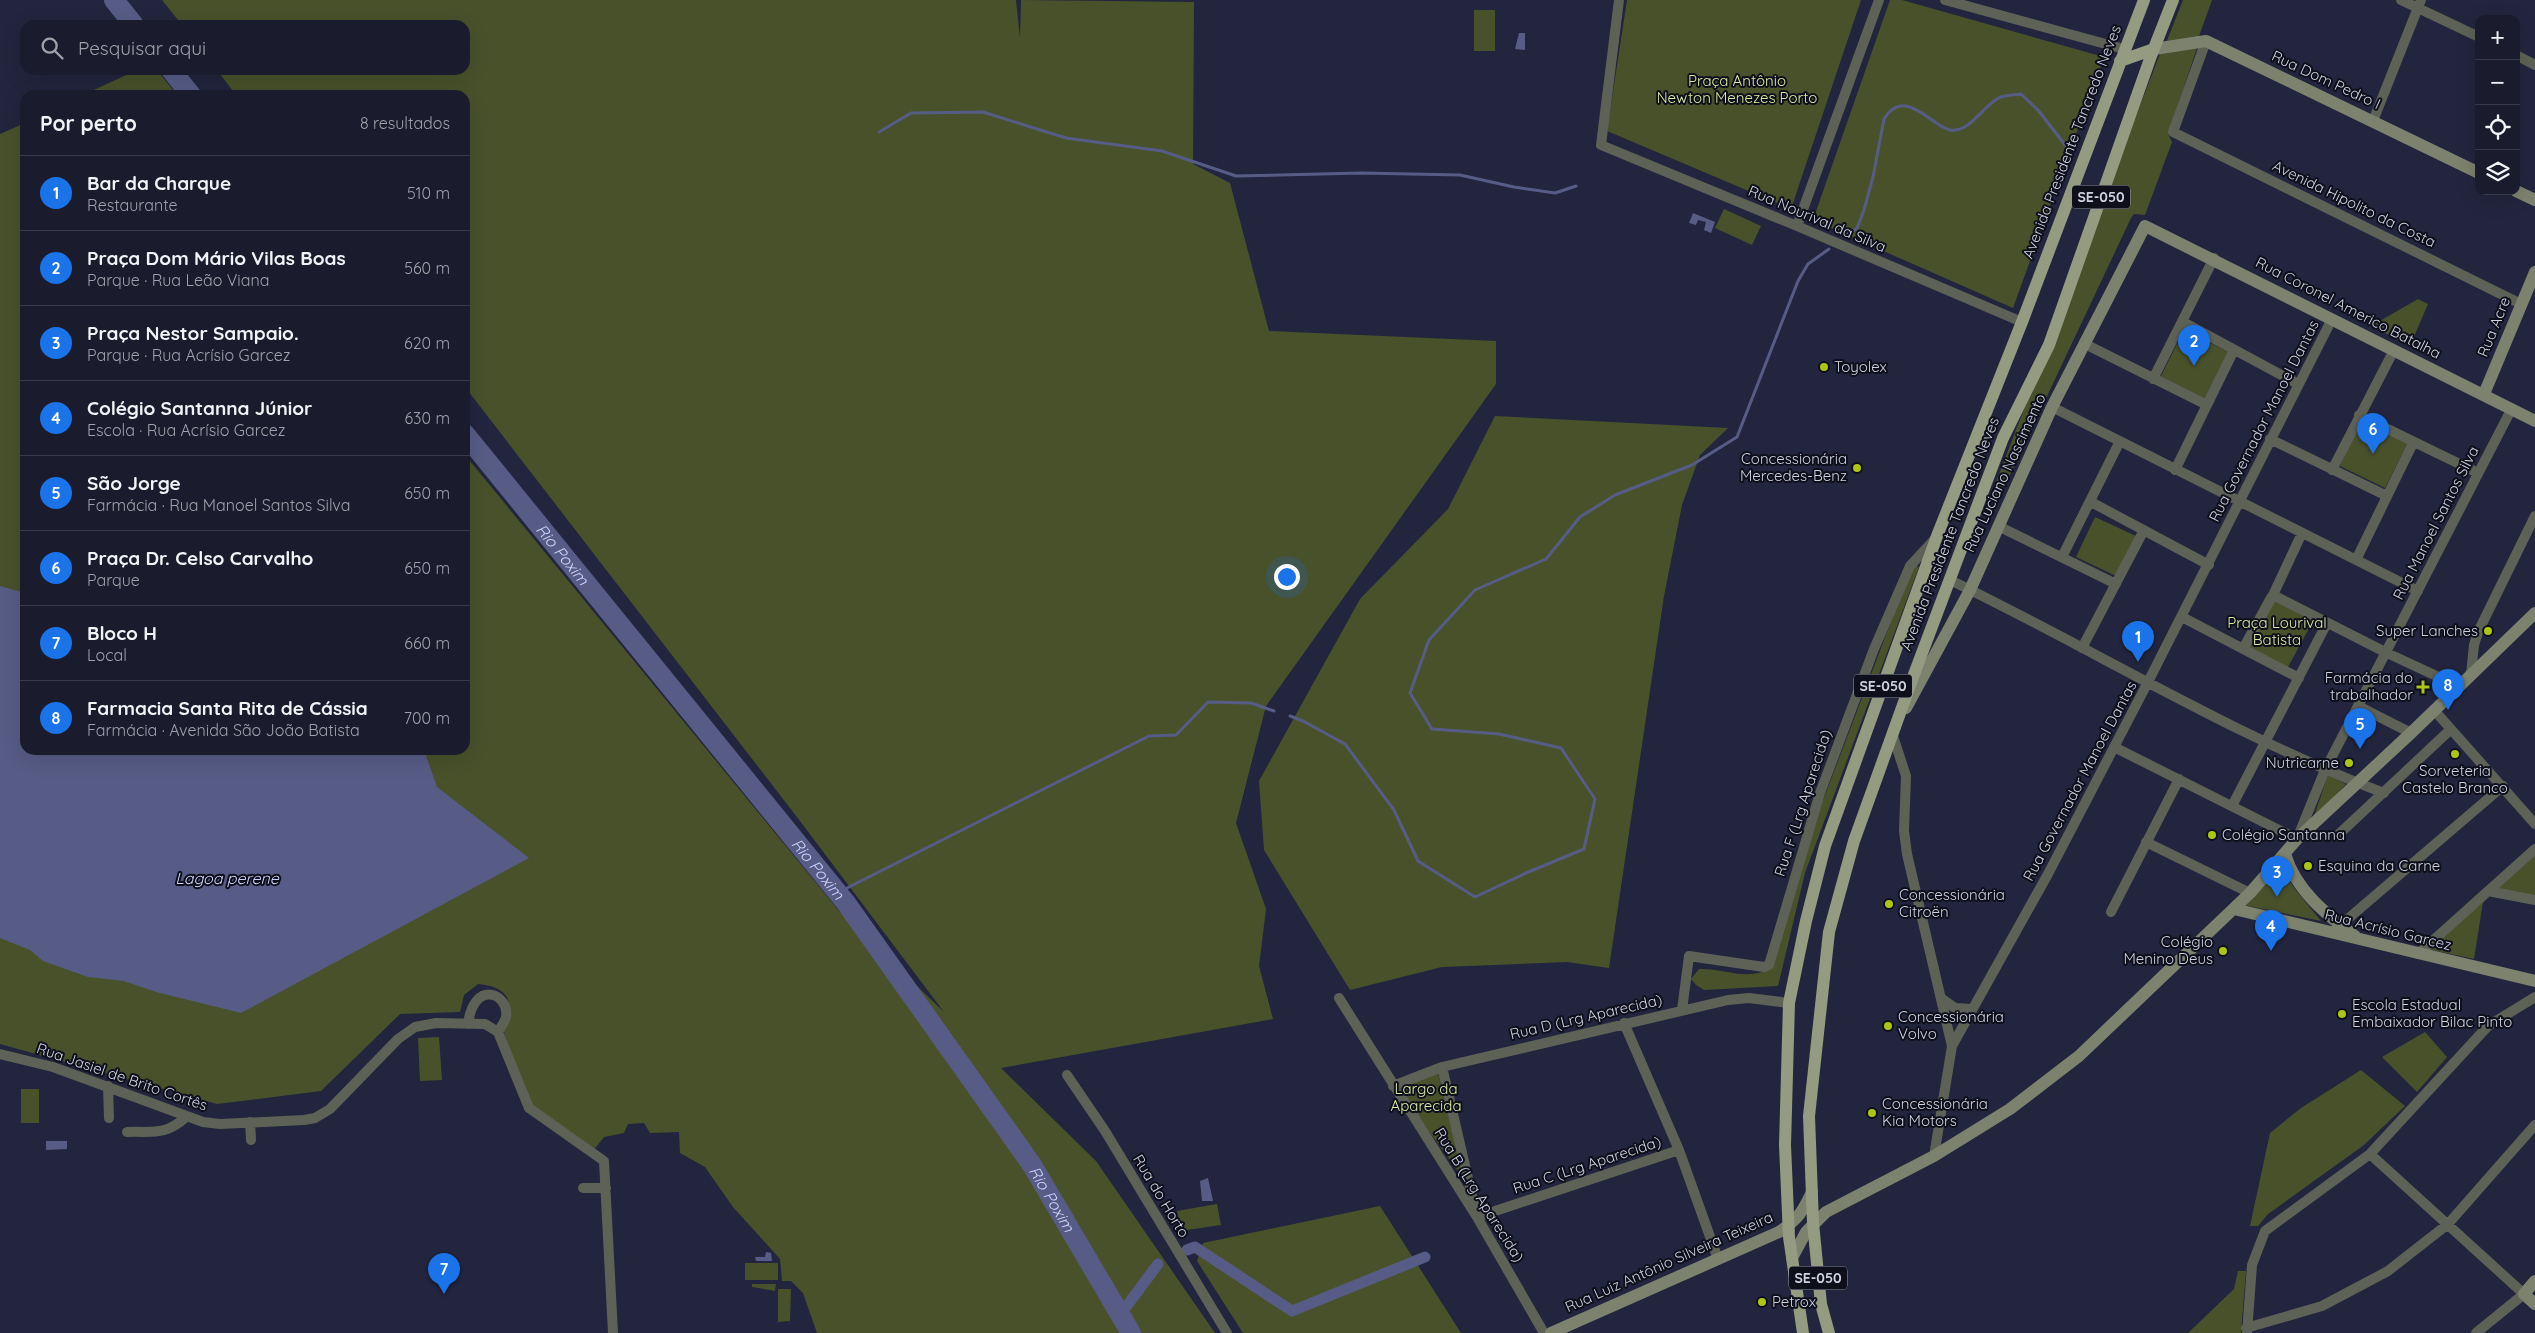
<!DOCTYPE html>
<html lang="pt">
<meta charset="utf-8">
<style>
body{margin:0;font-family:Quicksand,sans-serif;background:#27293a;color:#f1f3f6}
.controls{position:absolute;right:15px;top:15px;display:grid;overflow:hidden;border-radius:10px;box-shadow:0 5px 20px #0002}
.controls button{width:45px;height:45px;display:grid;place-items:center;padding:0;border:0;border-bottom:1px solid #383a4a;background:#1a1c2e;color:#f1f3f6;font:25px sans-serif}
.you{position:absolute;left:1286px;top:576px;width:18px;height:18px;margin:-12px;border:4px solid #fff;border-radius:50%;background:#1a73e8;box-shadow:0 0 0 8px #1a73e833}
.badge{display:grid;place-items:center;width:32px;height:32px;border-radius:50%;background:#1a73e8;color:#fff;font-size:16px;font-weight:700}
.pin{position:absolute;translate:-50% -41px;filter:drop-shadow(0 1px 2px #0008)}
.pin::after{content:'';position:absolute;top:26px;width:18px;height:15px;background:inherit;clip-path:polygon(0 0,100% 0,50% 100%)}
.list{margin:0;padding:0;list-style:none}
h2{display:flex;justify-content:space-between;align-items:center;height:65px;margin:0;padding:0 20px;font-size:21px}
h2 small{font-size:16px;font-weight:400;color:#9fa1aa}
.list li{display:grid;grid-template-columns:32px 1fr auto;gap:15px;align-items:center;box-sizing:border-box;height:75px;padding:0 20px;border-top:1px solid #383a4a}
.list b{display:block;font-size:19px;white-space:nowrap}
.list p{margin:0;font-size:16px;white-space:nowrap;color:#9fa1aa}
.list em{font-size:16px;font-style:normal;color:#9fa1aa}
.icon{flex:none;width:28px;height:28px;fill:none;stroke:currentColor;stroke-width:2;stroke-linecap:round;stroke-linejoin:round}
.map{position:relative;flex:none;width:2535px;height:1333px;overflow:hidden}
.search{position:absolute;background:#1a1c2e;box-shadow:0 5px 20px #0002;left:20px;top:20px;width:450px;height:55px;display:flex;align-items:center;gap:12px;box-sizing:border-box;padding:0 18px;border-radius:15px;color:#9fa1aa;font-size:19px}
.panel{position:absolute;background:#1a1c2e;box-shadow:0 5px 20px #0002;left:20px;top:90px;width:450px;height:665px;border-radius:15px}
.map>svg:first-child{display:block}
.green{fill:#49512b}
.water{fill:#575c86}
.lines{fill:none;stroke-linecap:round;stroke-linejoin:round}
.stream{stroke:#575c86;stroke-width:3}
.canal{stroke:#575c86;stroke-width:11}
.river{stroke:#575c86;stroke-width:20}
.street{stroke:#5e6155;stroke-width:10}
.secondary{stroke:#7d826e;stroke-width:12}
.primary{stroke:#949b81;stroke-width:12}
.poi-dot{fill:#acc611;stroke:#0e0f1a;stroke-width:2}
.labels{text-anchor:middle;stroke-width:4;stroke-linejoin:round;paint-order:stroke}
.shield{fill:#0e0f1a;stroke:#9497a5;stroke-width:1}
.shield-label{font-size:14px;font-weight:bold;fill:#ced1e1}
.street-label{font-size:15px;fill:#ced1e1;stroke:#0e0f1a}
.park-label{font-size:15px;fill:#daeaa0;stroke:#0e0f1a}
.poi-label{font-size:15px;fill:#ced1e1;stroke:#0e0f1a;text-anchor:start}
.water-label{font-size:16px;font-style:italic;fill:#ced5ff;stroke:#0e0f1a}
</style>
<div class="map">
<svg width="2535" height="1333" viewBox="0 0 2535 1333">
<rect width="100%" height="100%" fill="#22253d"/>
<path class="green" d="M 162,0 L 1016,0 L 1020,38 L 1021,0 L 1194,2 L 1193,164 L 1230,183 L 1269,331 L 1496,341 L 1496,384 L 1266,706 L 1236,823 L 1266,909 L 1259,966 L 1273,1019 L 1001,1068 L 1096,1161 L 1215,1333 L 817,1333 L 803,1293 L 791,1281 L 782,1281 L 780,1259 L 733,1207 L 705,1167 L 680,1153 L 679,1132 L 650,1133 L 644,1123 L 628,1124 L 624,1133 L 604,1137 L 593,1151 L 525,1100 L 503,1029 C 516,1002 509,987 478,984 L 464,995 L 460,1012 L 400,1014 L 321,1091 L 217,1104 L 0,1044 L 0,134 L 25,123 L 25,750 L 465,750 L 465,455 L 840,912 L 944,1012 L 800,821 L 465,387 L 465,95 L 236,95 L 217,70 L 465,70 L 465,25 L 182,25 Z
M 1627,0 L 1861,0 L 1791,209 L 1607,131 Z
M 1890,0 L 1902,0 L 2104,57 L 2013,308 L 1813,220 Z
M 2183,0 L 2212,0 L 2198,39 L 2166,43 Z
M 1474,10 L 1495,10 L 1495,51 L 1474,51 Z
M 2198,45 L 2168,134 L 2172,142 L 2145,215 L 2134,214 L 2131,218 L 2000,496 L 1988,503 L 2161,51 Z
M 137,70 L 157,70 L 177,95 L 83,95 Z
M 1724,209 L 1761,226 L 1752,245 L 1715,228 Z
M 2418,299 L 2428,304 L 2410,346 L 2371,326 Z
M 2184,330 L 2230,353 L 2205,403 L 2159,380 Z
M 1495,416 L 1728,428 L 1700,455 L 1682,505 L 1664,596 L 1609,968 L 1567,962 L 1442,967 L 1350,990 L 1264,850 L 1259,781 L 1360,599 L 1448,509 Z
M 2360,420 L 2408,442 L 2385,488 L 2340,466 Z
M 2095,517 L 2136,536 L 2116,576 L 2076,557 Z
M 1913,564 L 1919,567 L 1805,873 L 1778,986 L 1704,990 L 1696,985 L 1691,979 L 1699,969 C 1726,968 1749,983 1773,966 L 1798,866 Z
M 2267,594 L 2314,619 L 2287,669 L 2240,644 Z
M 2328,775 L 2346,784 L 2313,819 Z
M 2535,848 L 2535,897 L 2490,887 Z
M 2282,868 L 2294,888 L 2321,921 L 2244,905 Z
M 2483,902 L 2474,959 L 2428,949 Z
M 2425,1032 L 2447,1057 L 2417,1092 L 2382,1057 Z
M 439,1037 L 442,1080 L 420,1081 L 418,1038 Z
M 2361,1070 L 2405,1106 L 2364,1145 L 2268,1214 L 2258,1226 L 2250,1226 L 2270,1133 L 2301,1108 Z
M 1438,1073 L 1464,1179 L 1398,1089 Z
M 21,1089 L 39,1089 L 39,1123 L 21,1123 Z
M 1217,1204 L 1221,1225 L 1180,1231 L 1177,1211 Z
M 1380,1206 L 1461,1333 L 1243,1333 L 1197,1261 L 1203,1243 Z
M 745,1263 L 778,1263 L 778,1280 L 745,1280 Z
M 2238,1271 L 2246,1271 L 2241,1333 L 2188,1333 L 2234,1289 Z
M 752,1284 L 776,1284 L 775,1291 L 752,1287 Z
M 778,1289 L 791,1289 L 790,1321 L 778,1322 Z"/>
<path class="water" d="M 1519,33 L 1525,33 L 1525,50 L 1515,49 Z
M 1693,213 L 1715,222 L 1711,233 L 1704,230 L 1706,222 L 1698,220 L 1696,225 L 1689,223 Z
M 0,586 L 25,593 L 25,750 L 424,750 L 437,787 L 529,858 L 241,1013 L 156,992 L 124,981 L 88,977 L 43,961 L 30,950 L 0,938 Z
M 46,1141 L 67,1141 L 67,1149 L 46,1150 Z
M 1208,1178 L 1213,1201 L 1202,1201 L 1200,1181 Z
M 766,1252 L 771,1253 L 772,1261 L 756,1261 L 755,1257 L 765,1257 Z"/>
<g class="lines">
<path class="stream" d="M 879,132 L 911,113 L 983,112 L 1066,138 L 1162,151 L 1236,176 L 1361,173 L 1460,175 L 1514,187 L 1555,193 L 1576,186
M 1845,237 L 1857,228 L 1864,210 L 1873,177 L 1884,119 C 1905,85 1932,127 1950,130 C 1971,133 1984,103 2001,97 C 2007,95 2015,95 2021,94 L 2038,110 L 2066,146
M 1290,716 L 1303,721 L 1345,744 L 1394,810 L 1418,861 L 1475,897 L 1526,873 L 1584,849 L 1595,799 L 1561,748 L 1499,734 L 1432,729 L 1410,693 L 1429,640 L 1475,590 L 1546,559 L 1580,517 L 1615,495 L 1692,465 L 1737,437 L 1798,281 L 1808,264 L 1829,249
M 837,893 L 1149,736 L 1176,735 L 1208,702 L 1251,703 L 1274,711"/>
<path class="canal" d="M 1187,1250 L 1195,1247 L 1292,1311 L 1425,1257
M 1120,1315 L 1158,1264"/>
<g class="river">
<path d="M 114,0 L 134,25"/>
<path d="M 171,70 L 191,95"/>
<path id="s1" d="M 465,434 L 846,903 L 1032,1165 L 1131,1333"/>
</g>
<path class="street" d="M 1619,0 L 1601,145 L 1797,226 L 2022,322
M 1945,0 L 2124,49
M 2401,0 L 2479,37
M 2206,41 L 2173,132 L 2521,304
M 2516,55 L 2535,65
M 2373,121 L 2421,0
M 1797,226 L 1879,0
M 2183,322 L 2298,384
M 2085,344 L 2207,405
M 2153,379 L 2214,258
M 2052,407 L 2418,591
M 2359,415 L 2478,473
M 2270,439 L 2387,496
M 2175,470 L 2234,350
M 2332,470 L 2394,350
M 2091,502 L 2209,565
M 1998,526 L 2116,584
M 2062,557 L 2120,441
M 2356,560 L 2413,443
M 1950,580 C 2095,650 2233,736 2384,793
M 2273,595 L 2387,653 L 2458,686
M 2182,617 L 2299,678
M 2082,648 L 2144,530
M 2243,649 L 2273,595 L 2302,533
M 2471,674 L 2474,645 L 2478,632 L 2535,516
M 2358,706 L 2411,733
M 2434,710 L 2535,824
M 1892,733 L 1906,776 L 1904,831 L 1907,854 L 1952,1046
M 2114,747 L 2297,839 L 2325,770 L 2511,410
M 2232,806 L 2327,623
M 2338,835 L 2450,730
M 2146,842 L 2250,893
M 2488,891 L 2535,900
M 2111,912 L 2179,779
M 2336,929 L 2503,786
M 2418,954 L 2535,849
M 1339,998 L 1477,1217 L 1544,1333
M 1941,998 L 1955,1008 L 1972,1009
M 1682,1010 L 1689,956 L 1764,967 L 1769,965 L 1820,793 L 1874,649 L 1910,566 L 1935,539
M 1624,1023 L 1679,1150 L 1718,1259
M 468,1024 C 474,978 510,994 506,1017 C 505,1022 500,1028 498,1032
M 0,1054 L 53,1067 L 203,1122 L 220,1124 L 304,1120 L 315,1118 L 330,1109 L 398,1039 L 415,1027 L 436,1023 L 485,1024 L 498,1032 L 529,1108 L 604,1161 L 613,1333
M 1442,1067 L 1477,1217 L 1679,1150
M 1067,1075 L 1105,1131 L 1227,1333
M 108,1086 L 109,1118
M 1393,1086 L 1442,1067 L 1728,1000 L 1749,998 L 1789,1003
M 250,1122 L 251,1140
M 127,1132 C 153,1131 165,1136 186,1117
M 2370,1154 L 2524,1294 L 2476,1333
M 1934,1156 L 1952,1046 L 2048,874 L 2148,682 L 2332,319
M 583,1188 L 606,1188
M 2246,1328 L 2322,1306 L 2388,1271 L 2448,1224 L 2535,1125
M 2247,1333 L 2252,1265 L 2265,1231 L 2370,1154 L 2488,1026 L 2535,997"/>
<path class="secondary" d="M 2154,49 L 2206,41 L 2479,173
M 2516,191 L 2535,200
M 2484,394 L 2535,272
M 1906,708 L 1970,590 L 2052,407 L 2145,226 L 2535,421
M 2285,854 C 2296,891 2326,914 2356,937
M 2234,909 L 2535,981
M 1792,1258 L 1806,1232 L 1826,1212 L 1934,1156 L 2010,1109 L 2079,1056 L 2250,893 L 2297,839 L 2411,733 L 2535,613
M 2535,1281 L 2524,1294 L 2535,1304
M 1551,1333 L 1779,1232 C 1798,1219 1802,1213 1812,1192"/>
<path class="primary" d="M 2120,61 L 2154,49
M 1803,1333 L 1789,1237 L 1785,1145 L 1789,1003 L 1806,921 L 1825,846 L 1937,536 L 2022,322 L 2144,0
M 1829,1333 L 1821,1304 L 1813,1223 L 1809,1116 L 1829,932 L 1854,841 L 1913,677 L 2003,438 L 2049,345 L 2151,56 L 2173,0"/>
</g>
<g class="poi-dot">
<circle cx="1824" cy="367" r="5"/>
<circle cx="1857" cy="468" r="5"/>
<circle cx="2488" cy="631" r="5"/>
<path d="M2420.5 679.5h5v5h5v5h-5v5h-5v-5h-5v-5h5z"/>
<circle cx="2455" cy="754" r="5"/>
<circle cx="2349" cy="763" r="5"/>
<circle cx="2212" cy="835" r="5"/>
<circle cx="2308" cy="866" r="5"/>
<circle cx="1889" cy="904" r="5"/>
<circle cx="2223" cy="951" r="5"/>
<circle cx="2342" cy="1014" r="5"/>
<circle cx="1888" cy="1026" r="5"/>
<circle cx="1872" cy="1113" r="5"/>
<circle cx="1762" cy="1302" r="5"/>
</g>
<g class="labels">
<g class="shield">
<rect x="2072" y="185.5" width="58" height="23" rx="4"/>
<rect x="1854" y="674.5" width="58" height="23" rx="4"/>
<rect x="1789" y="1266.5" width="58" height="23" rx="4"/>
</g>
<g class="shield-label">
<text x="2101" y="202">SE-050</text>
<text x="1883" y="691">SE-050</text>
<text x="1818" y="1283">SE-050</text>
</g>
<g class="street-label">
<text transform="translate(2326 80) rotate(25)" y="5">Rua Dom Pedro I</text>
<text transform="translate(2072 142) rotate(-69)" y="5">Avenida Presidente Tancredo Neves</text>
<text transform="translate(2354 204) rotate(26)" y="5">Avenida Hipolito da Costa</text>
<text transform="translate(1817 219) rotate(23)" y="5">Rua Nourival da Silva</text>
<text transform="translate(2348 308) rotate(27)" y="5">Rua Coronel Americo Batalha</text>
<text transform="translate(2494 327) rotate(-68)" y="5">Rua Acre</text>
<text transform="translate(2264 421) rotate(-63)" y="5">Rua Governador Manoel Dantas</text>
<text transform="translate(2005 473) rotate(-65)" y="5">Rua Luciano Nascimento</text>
<text transform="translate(2436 523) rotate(-63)" y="5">Rua Manoel Santos Silva</text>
<text transform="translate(1950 534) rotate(-69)" y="5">Avenida Presidente Tancredo Neves</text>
<text transform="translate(2080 781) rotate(-62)" y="5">Rua Governador Manoel Dantas</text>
<text transform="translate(1803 803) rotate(-72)" y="5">Rua F (Lrg Aparecida)</text>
<text transform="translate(2388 930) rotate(14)" y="5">Rua Acrísio Garcez</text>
<text transform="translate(1586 1017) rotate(-13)" y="5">Rua D (Lrg Aparecida)</text>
<text transform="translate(122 1077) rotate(19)" y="5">Rua Jasiel de Brito Cortês</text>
<text transform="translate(1587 1165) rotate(-18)" y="5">Rua C (Lrg Aparecida)</text>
<text transform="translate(1479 1195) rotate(58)" y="5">Rua B (Lrg Aparecida)</text>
<text transform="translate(1161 1196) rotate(59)" y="5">Rua do Horto</text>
<text transform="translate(1669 1262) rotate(-24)" y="5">Rua Luiz Antônio Silveira Teixeira</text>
</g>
<g class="park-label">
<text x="1737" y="86">Praça Antônio<tspan x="1737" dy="17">Newton Menezes Porto</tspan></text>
<text x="2277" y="628">Praça Lourival<tspan x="2277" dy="17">Batista</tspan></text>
<text x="1426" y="1094">Largo da<tspan x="1426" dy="17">Aparecida</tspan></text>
</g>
<g class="poi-label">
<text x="1834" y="372">Toyolex</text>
<text x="1847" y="464" text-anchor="end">Concessionária<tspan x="1847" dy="17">Mercedes-Benz</tspan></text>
<text x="2478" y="636" text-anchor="end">Super Lanches</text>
<text x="2413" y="683" text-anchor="end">Farmácia do<tspan x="2413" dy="17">trabalhador</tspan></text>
<text x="2339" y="768" text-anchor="end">Nutricarne</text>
<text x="2455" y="776" text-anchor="middle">Sorveteria<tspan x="2455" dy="17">Castelo Branco</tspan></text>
<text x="2222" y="840">Colégio Santanna</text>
<text x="2318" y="871">Esquina da Carne</text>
<text x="1899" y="900">Concessionária<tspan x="1899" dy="17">Citroën</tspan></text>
<text x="2213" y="947" text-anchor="end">Colégio<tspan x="2213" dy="17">Menino Deus</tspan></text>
<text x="2352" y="1010">Escola Estadual<tspan x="2352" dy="17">Embaixador Bilac Pinto</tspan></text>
<text x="1898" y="1022">Concessionária<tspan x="1898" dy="17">Volvo</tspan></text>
<text x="1882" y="1109">Concessionária<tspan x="1882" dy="17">Kia Motors</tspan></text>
<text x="1772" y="1307">Petrox</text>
</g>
<g class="water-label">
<text dy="6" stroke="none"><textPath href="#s1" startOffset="155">Rio Poxim</textPath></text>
<text dy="6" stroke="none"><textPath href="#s1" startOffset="560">Rio Poxim</textPath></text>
<text x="227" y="884">Lagoa perene</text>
<text dy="6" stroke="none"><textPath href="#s1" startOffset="965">Rio Poxim</textPath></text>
</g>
</g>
</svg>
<div class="controls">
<button>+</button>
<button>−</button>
<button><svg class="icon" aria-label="locate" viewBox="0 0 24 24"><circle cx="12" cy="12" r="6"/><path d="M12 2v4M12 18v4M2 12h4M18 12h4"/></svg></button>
<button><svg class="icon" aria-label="layers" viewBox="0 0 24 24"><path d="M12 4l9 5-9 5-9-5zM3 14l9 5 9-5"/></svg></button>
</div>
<div class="you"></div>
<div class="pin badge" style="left:2138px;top:662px">1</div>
<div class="pin badge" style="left:2194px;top:366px">2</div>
<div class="pin badge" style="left:2277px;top:897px">3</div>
<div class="pin badge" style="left:2271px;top:951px">4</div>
<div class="pin badge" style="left:2360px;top:749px">5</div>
<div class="pin badge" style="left:2373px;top:454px">6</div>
<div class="pin badge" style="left:444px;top:1294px">7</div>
<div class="pin badge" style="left:2448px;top:710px">8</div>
<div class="search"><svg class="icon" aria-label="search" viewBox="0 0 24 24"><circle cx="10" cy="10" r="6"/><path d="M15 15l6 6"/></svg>Pesquisar aqui</div>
<section class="panel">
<h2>Por perto<small>8 resultados</small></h2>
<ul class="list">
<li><span class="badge">1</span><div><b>Bar da Charque</b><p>Restaurante</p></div><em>510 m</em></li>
<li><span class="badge">2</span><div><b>Praça Dom Mário Vilas Boas</b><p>Parque · Rua Leão Viana</p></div><em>560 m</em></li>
<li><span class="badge">3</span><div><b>Praça Nestor Sampaio.</b><p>Parque · Rua Acrísio Garcez</p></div><em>620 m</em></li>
<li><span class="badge">4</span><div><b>Colégio Santanna Júnior</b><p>Escola · Rua Acrísio Garcez</p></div><em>630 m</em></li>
<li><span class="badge">5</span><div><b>São Jorge</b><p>Farmácia · Rua Manoel Santos Silva</p></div><em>650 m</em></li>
<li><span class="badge">6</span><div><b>Praça Dr. Celso Carvalho</b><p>Parque</p></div><em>650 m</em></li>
<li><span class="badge">7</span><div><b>Bloco H</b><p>Local</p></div><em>660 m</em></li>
<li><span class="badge">8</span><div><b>Farmacia Santa Rita de Cássia</b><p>Farmácia · Avenida São João Batista</p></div><em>700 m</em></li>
</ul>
</section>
</div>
